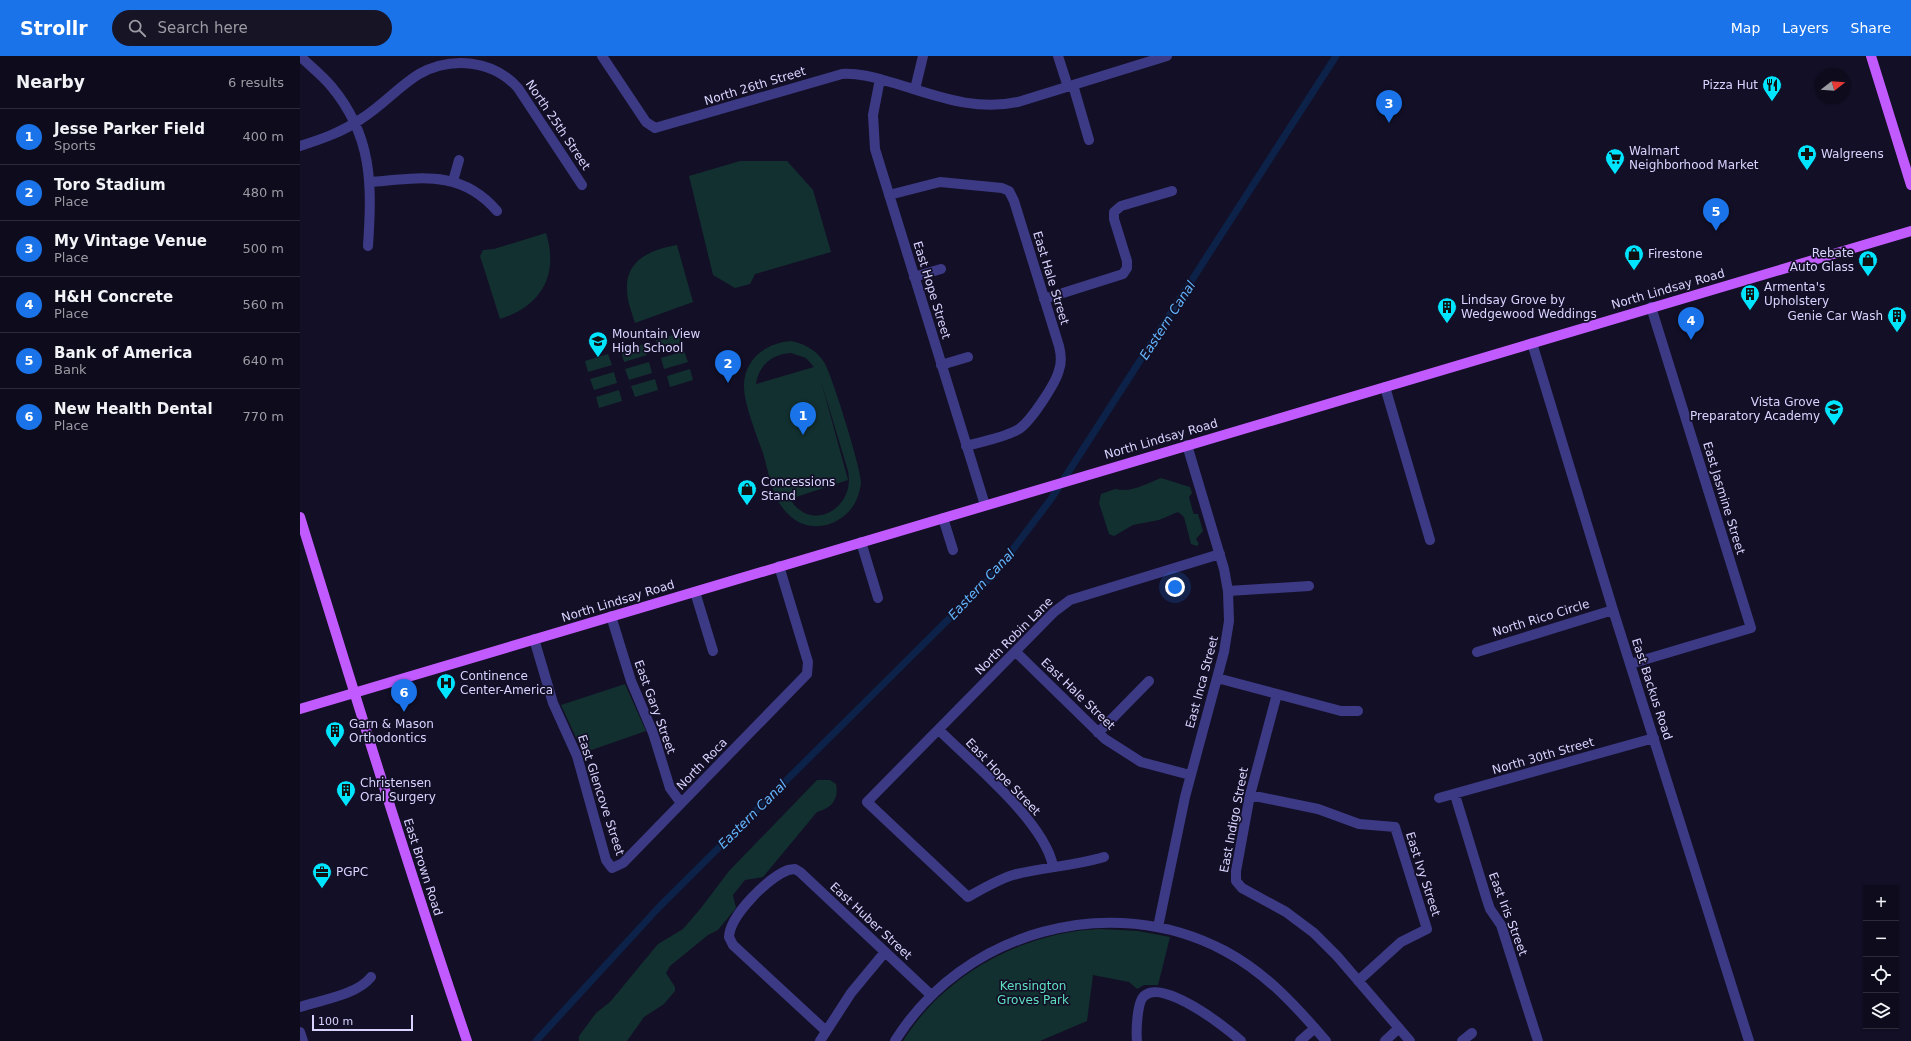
<!DOCTYPE html>
<meta charset="utf-8">
<style>
body{margin:0;font-family:"DejaVu Sans",sans-serif;background:#171425;color:#f1f3f6}
.controls{position:absolute;right:12px;bottom:12px;display:grid;overflow:hidden;border-radius:0px;box-shadow:0 1px 3px #0004}
.controls button{width:36px;height:36px;display:grid;place-items:center;padding:0;border:0;border-bottom:1px solid #2e2b3b;background:#0e0b1c;color:#f1f3f6;font:20px sans-serif}
.compass{position:absolute;left:1515px;top:12px;width:36px;height:36px;border-radius:50%;background:#0e0b1c;box-shadow:0 1px 3px #0004;rotate:73deg}
.scale{position:absolute;left:12px;bottom:10px;width:101px;box-sizing:border-box;padding-left:4px;border:2px solid #d9d4ff;border-top:0;font-size:11px;line-height:14px;white-space:nowrap;color:#d9d4ff;-webkit-text-stroke:3px #130f26;paint-order:stroke}
.you{position:absolute;left:875px;top:531px;width:14px;height:14px;margin:-10px;border:3px solid #fff;border-radius:50%;background:#1a73e8;box-shadow:0 0 0 6px #1a73e833}
.badge{display:grid;place-items:center;width:26px;height:26px;border-radius:50%;background:#1a73e8;color:#fff;font-size:13px;font-weight:700}
.pin{position:absolute;translate:-50% -33px;filter:drop-shadow(0 1px 2px #0008)}
.pin::after{content:'';position:absolute;top:21px;width:14px;height:12px;background:inherit;clip-path:polygon(0 0,100% 0,50% 100%)}
.list{margin:0;padding:0;list-style:none}
h2{display:flex;justify-content:space-between;align-items:center;height:52px;margin:0;padding:0 16px;font-size:17px}
h2 small{font-size:13px;font-weight:400;color:#9b9ba3}
.list li{display:grid;grid-template-columns:26px 1fr auto;gap:12px;align-items:center;box-sizing:border-box;height:56px;padding:0 16px;border-top:1px solid #2e2b3b}
.list b{display:block;font-size:15px;white-space:nowrap}
.list p{margin:0;font-size:13px;white-space:nowrap;color:#9b9ba3}
.list em{font-size:13px;font-style:normal;color:#9b9ba3}
.icon{flex:none;width:22px;height:22px;fill:none;stroke:currentColor;stroke-width:2;stroke-linecap:round;stroke-linejoin:round}
.map{position:relative;flex:none;width:1611px;height:985px;overflow:hidden}
header{display:flex;align-items:center;gap:24px;box-sizing:border-box;height:56px;padding:0 20px;background:#1a73e8;color:#fff}
header strong{font-size:19px}
nav{display:flex;gap:22px;margin-inline-start:auto;font-size:14px}
.search{width:280px;height:36px;background:#171425;display:flex;align-items:center;gap:10px;box-sizing:border-box;padding:0 14px;border-radius:22px;color:#9b9ba3;font-size:15px}
main{display:flex}
aside{flex:1;background:#0e0b1c}
.map>svg:first-child{display:block}
.green{fill:#12302f;fill-rule:evenodd}
.lines{fill:none;stroke-linecap:round;stroke-linejoin:round}
.canal{stroke:#0c2248;stroke-width:7}
.minor{stroke:#3d3a85;stroke-width:10}
.major{stroke:#c25bff;stroke-width:10}
.labels{text-anchor:middle;stroke-width:3.5;stroke-linejoin:round;paint-order:stroke}
.poi-label{font-size:12px;fill:#d9d4ff;stroke:#130f26;text-anchor:start}
.street-label{font-size:12px;fill:#d9d4ff;stroke:#130f26}
.park-label{font-size:12px;fill:#5fe0c0;stroke:#130f26}
.water-label{font-size:13px;font-style:italic;fill:#62b6ff;stroke:#130f26}
</style>
<header>
<strong>Strollr</strong>
<div class="search"><svg class="icon" aria-label="search" viewBox="0 0 24 24"><circle cx="10" cy="10" r="6"/><path d="M15 15l6 6"/></svg>Search here</div>
<nav><a>Map</a><a>Layers</a><a>Share</a></nav>
</header>
<main>
<aside>
<h2>Nearby<small>6 results</small></h2>
<ul class="list">
<li><span class="badge">1</span><div><b>Jesse Parker Field</b><p>Sports</p></div><em>400 m</em></li>
<li><span class="badge">2</span><div><b>Toro Stadium</b><p>Place</p></div><em>480 m</em></li>
<li><span class="badge">3</span><div><b>My Vintage Venue</b><p>Place</p></div><em>500 m</em></li>
<li><span class="badge">4</span><div><b>H&amp;H Concrete</b><p>Place</p></div><em>560 m</em></li>
<li><span class="badge">5</span><div><b>Bank of America</b><p>Bank</p></div><em>640 m</em></li>
<li><span class="badge">6</span><div><b>New Health Dental</b><p>Place</p></div><em>770 m</em></li>
</ul>
</aside>
<div class="map">
<svg width="1611" height="985" viewBox="0 0 1611 985">
<rect width="100%" height="100%" fill="#130f26"/>
<path class="green" d="M 440,105 L 487,105 L 513,134 L 531,196 L 455,218 L 450,228 L 435,232 L 413,219 L 389,120 Z
M 246,177 C 259,218 242,250 200,263 L 180,200 L 183,194 L 194,193 Z
M 377,189 L 393,246 L 335,267 C 332,257 327,245 327,234 C 325,204 352,193 377,189 Z
M 379,277 L 383,288 L 359,295 L 356,284 Z
M 491,285 C 505,288 516,294 524,306 C 531,316 562,415 561,427 C 559,443 552,456 538,464 C 522,474 501,472 488,458 C 472,443 469,417 463,397 C 457,380 444,348 444,330 C 444,303 466,287 491,285 ZM 491,297 L 506,302 L 514,311 L 456,328 C 459,309 472,298 491,297 ZM 521,325 L 548,415 C 556,452 511,478 490,443 L 548,424 Z
M 344,288 L 347,299 L 324,306 L 321,295 Z
M 384,295 L 388,306 L 364,313 L 361,302 Z
M 308,298 L 312,309 L 288,316 L 285,305 Z
M 349,306 L 352,317 L 329,324 L 325,313 Z
M 390,313 L 393,324 L 370,331 L 367,320 Z
M 314,316 L 317,327 L 294,334 L 290,323 Z
M 355,323 L 358,334 L 335,341 L 331,330 Z
M 319,334 L 322,345 L 299,352 L 296,341 Z
M 861,422 L 890,431 L 892,437 L 889,441 L 893,456 L 894,458 L 898,458 L 903,475 L 896,483 L 899,488 L 897,490 L 891,488 L 884,461 L 878,456 L 859,464 L 833,469 L 814,480 L 809,478 L 799,447 L 801,438 L 815,433 C 832,437 845,428 861,422 Z
M 325,628 L 346,675 L 283,697 L 261,649 Z
M 517,724 L 530,724 L 536,728 C 539,743 532,752 517,756 L 463,821 L 445,824 L 433,839 L 436,852 L 418,874 L 408,879 L 370,910 L 366,917 L 375,931 L 375,935 L 364,948 L 344,961 L 327,985 L 279,985 L 279,980 L 296,957 L 310,946 L 358,888 L 383,873 L 401,852 L 429,815 Z
M 800,873 L 838,875 L 870,881 L 858,929 L 844,929 L 837,933 L 829,926 L 793,919 L 787,965 L 740,985 L 603,985 C 644,919 722,876 800,873 Z"/>
<g class="lines">
<path class="canal" d="M 236,985 L 360,850 L 695,517 L 751,443 L 1036,0"/>
<path class="minor" d="M 0,0 C 10,10 22,19 31,30 C 73,80 72,129 68,190
M 302,0 L 346,66 L 355,72 L 542,18 C 558,17 574,21 590,26 C 633,38 672,56 718,46 L 867,0
M 758,0 L 768,31
M 580,23 L 573,59 L 575,93 L 685,449
M 773,29 L 789,84
M 615,33 L 623,0
M 0,90 C 22,83 42,76 61,63 C 82,50 98,31 119,18 C 152,0 193,4 218,32 L 282,129
M 153,125 L 159,104
M 70,126 C 120,122 161,113 197,155
M 589,139 L 640,126 L 702,132 L 709,135 L 714,145 L 759,290 C 761,298 762,306 759,314 C 756,327 731,365 719,373 C 704,382 683,385 666,390
M 614,221 L 641,213
M 744,243 L 823,218 L 827,212 L 827,205 L 814,163 L 814,156 L 821,150 L 872,135
M 1232,287 L 1313,554 L 1449,985
M 641,309 L 668,301
M 1085,331 L 1130,484
M 643,462 L 653,494
M 561,486 L 578,542
M 928,535 L 1009,530
M 395,536 L 413,595
M 311,560 L 331,625 L 353,677 L 370,732 L 381,747
M 234,583 L 253,647 L 277,700 L 306,804 L 312,812 L 323,807 L 507,618 L 508,606 L 479,510
M 716,596 L 805,683 L 841,706 L 890,719
M 1177,596 L 1313,554
M 1330,608 L 1451,572 L 1351,251
M 917,622 L 1041,655 L 1058,655
M 977,638 L 950,739 L 936,815 L 936,825 L 942,832 L 986,856 L 1014,877 L 1037,900 L 1110,985
M 639,674 C 672,707 744,765 753,810
M 798,677 L 849,625
M 950,739 L 1018,753 L 1059,768 L 1095,771 L 1127,873 L 1101,886 L 1058,925
M 1155,739 L 1187,844 L 1190,853 L 1201,869 L 1238,985
M 1139,742 L 1354,682
M 804,801 C 774,810 743,811 713,819 C 697,824 682,833 668,841 L 567,746 L 754,556 L 770,544 L 920,498
M 858,871 L 885,741 L 924,596 L 929,565 L 928,535 L 924,513 L 887,389
M 0,951 C 21,944 57,939 71,921
M 526,975 L 433,889 L 429,881 C 430,859 468,822 488,814 L 495,813 L 500,816 L 631,939
M 0,976 L 3,985
M 520,985 L 551,937 L 585,896
M 595,985 C 663,875 811,834 925,895 C 966,917 996,950 1026,985
M 837,985 C 836,976 837,946 844,940 C 863,922 927,972 941,985
M 1000,985 L 1015,972
M 1085,985 L 1099,972
M 1162,985 L 1172,977"/>
<path class="major" d="M 1571,0 L 1611,129
M 0,461 C 54,636 108,811 167,985
M 0,653 L 1611,175"/>
</g>
<defs>
<symbol id="restaurant-pin" viewBox="-11 -11 22 30"><path d="M0 17L-7.5 6A9.5 9.5 0 1 1 7.5 6Z" fill="#00e5ff" stroke="#130f26"/><path d="M-5-6h1v4h1v-4h1v4h1v-4h1v5L-1.5 .5V6h-2V.5L-5-1ZM5-6V6H3V1.5H1.5Q1.5-4 5-6Z" fill="#111"/></symbol>
<symbol id="pharmacy-pin" viewBox="-11 -11 22 30"><path d="M0 17L-7.5 6A9.5 9.5 0 1 1 7.5 6Z" fill="#00e5ff" stroke="#130f26"/><path d="M-2-6h4v4h4v4h-4v4h-4v-4h-4v-4h4Z" fill="#111"/></symbol>
<symbol id="supermarket-pin" viewBox="-11 -11 22 30"><path d="M0 17L-7.5 6A9.5 9.5 0 1 1 7.5 6Z" fill="#00e5ff" stroke="#130f26"/><path d="M-6-5.5h2.5l.6 2H6L4.5 2H-2.5L-4.4-4H-6ZM-1.5 3.2a1.3 1.3 0 1 0 .1 0ZM3 3.2a1.3 1.3 0 1 0 .1 0Z" fill="#111"/></symbol>
<symbol id="shop-pin" viewBox="-11 -11 22 30"><path d="M0 17L-7.5 6A9.5 9.5 0 1 1 7.5 6Z" fill="#00e5ff" stroke="#130f26"/><path d="M-5-2.5h2.3a2.7 3.5 0 0 1 5.4 0H5L5.5 6h-11ZM-1.5-2.5h3a1.5 2.3 0 0 0-3 0Z" fill="#111"/></symbol>
<symbol id="building-pin" viewBox="-11 -11 22 30"><path d="M0 17L-7.5 6A9.5 9.5 0 1 1 7.5 6Z" fill="#00e5ff" stroke="#130f26"/><path d="M-4-6H4V6H1V3H-1V6H-4ZM-2.5-4.3h1.7v1.8h-1.7ZM.8-4.3h1.7v1.8H.8ZM-2.5-1h1.7V.8h-1.7ZM.8-1h1.7V.8H.8Z" fill="#111"/></symbol>
<symbol id="school-pin" viewBox="-11 -11 22 30"><path d="M0 17L-7.5 6A9.5 9.5 0 1 1 7.5 6Z" fill="#00e5ff" stroke="#130f26"/><path d="M0-5L7-2L0 1L-7-2ZM-4 1L0 2.5L4 1V4Q0 6-4 4Z" fill="#111"/></symbol>
<symbol id="hospital-pin" viewBox="-11 -11 22 30"><path d="M0 17L-7.5 6A9.5 9.5 0 1 1 7.5 6Z" fill="#00e5ff" stroke="#130f26"/><path d="M-5-5h3v3.5h4V-5h3V5h-3V1.5h-4V5h-3Z" fill="#111"/></symbol>
<symbol id="office-pin" viewBox="-11 -11 22 30"><path d="M0 17L-7.5 6A9.5 9.5 0 1 1 7.5 6Z" fill="#00e5ff" stroke="#130f26"/><path d="M-6-3h4V-5.5h4V-3h4V5H-6ZM-1-4.5V-3h2v-1.5ZM-6 0V1H6V0Z" fill="#111"/></symbol>
</defs>
<g fill-rule="evenodd">
<use href="#restaurant-pin" x="1461" y="18" width="22" height="30"/>
<use href="#pharmacy-pin" x="1496" y="87" width="22" height="30"/>
<use href="#supermarket-pin" x="1304" y="91" width="22" height="30"/>
<use href="#shop-pin" x="1323" y="187" width="22" height="30"/>
<use href="#shop-pin" x="1557" y="193" width="22" height="30"/>
<use href="#building-pin" x="1439" y="227" width="22" height="30"/>
<use href="#building-pin" x="1136" y="240" width="22" height="30"/>
<use href="#building-pin" x="1586" y="249" width="22" height="30"/>
<use href="#school-pin" x="287" y="274" width="22" height="30"/>
<use href="#school-pin" x="1523" y="342" width="22" height="30"/>
<use href="#shop-pin" x="436" y="422" width="22" height="30"/>
<use href="#hospital-pin" x="135" y="616" width="22" height="30"/>
<use href="#building-pin" x="24" y="664" width="22" height="30"/>
<use href="#building-pin" x="35" y="723" width="22" height="30"/>
<use href="#office-pin" x="11" y="805" width="22" height="30"/>
</g>
<g class="labels">
<g class="poi-label">
<text x="1458" y="33" text-anchor="end">Pizza Hut</text>
<text x="1329" y="99">Walmart<tspan x="1329" dy="14">Neighborhood Market</tspan></text>
<text x="1521" y="102">Walgreens</text>
<text x="1554" y="201" text-anchor="end">Rebate<tspan x="1554" dy="14">Auto Glass</tspan></text>
<text x="1348" y="202">Firestone</text>
<text x="1464" y="235">Armenta's<tspan x="1464" dy="14">Upholstery</tspan></text>
<text x="1161" y="248">Lindsay Grove by<tspan x="1161" dy="14">Wedgewood Weddings</tspan></text>
<text x="1583" y="264" text-anchor="end">Genie Car Wash</text>
<text x="312" y="282">Mountain View<tspan x="312" dy="14">High School</tspan></text>
<text x="1520" y="350" text-anchor="end">Vista Grove<tspan x="1520" dy="14">Preparatory Academy</tspan></text>
<text x="461" y="430">Concessions<tspan x="461" dy="14">Stand</tspan></text>
<text x="160" y="624">Continence<tspan x="160" dy="14">Center-America</tspan></text>
<text x="49" y="672">Garn &amp; Mason<tspan x="49" dy="14">Orthodontics</tspan></text>
<text x="60" y="731">Christensen<tspan x="60" dy="14">Oral Surgery</tspan></text>
<text x="36" y="820">PGPC</text>
</g>
<g class="street-label">
<text transform="translate(455 30) rotate(-17)" y="4">North 26th Street</text>
<text transform="translate(258 69) rotate(56)" y="4">North 25th Street</text>
<text transform="translate(751 222) rotate(73)" y="4">East Hale Street</text>
<text transform="translate(1368 233) rotate(-16)" y="4">North Lindsay Road</text>
<text transform="translate(632 234) rotate(73)" y="4">East Hope Street</text>
<text transform="translate(861 383) rotate(-16)" y="4">North Lindsay Road</text>
<text transform="translate(1424 442) rotate(73)" y="4">East Jasmine Street</text>
<text transform="translate(318 545) rotate(-17)" y="4">North Lindsay Road</text>
<text transform="translate(1241 562) rotate(-17)" y="4">North Rico Circle</text>
<text transform="translate(714 580) rotate(-45)" y="4">North Robin Lane</text>
<text transform="translate(902 626) rotate(-75)" y="4">East Inca Street</text>
<text transform="translate(1352 633) rotate(72)" y="4">East Backus Road</text>
<text transform="translate(778 638) rotate(44)" y="4">East Hale Street</text>
<text transform="translate(355 651) rotate(70)" y="4">East Gary Street</text>
<text transform="translate(1243 700) rotate(-16)" y="4">North 30th Street</text>
<text transform="translate(402 708) rotate(-46)" y="4">North Roca</text>
<text transform="translate(703 721) rotate(46)" y="4">East Hope Street</text>
<text transform="translate(301 739) rotate(72)" y="4">East Glencove Street</text>
<text transform="translate(934 764) rotate(-79)" y="4">East Indigo Street</text>
<text transform="translate(123 811) rotate(72)" y="4">East Brown Road</text>
<text transform="translate(1123 818) rotate(72)" y="4">East Ivy Street</text>
<text transform="translate(1208 858) rotate(69)" y="4">East Iris Street</text>
<text transform="translate(571 865) rotate(43)" y="4">East Huber Street</text>
</g>
<g class="park-label">
<text x="733" y="934">Kensington<tspan x="733" dy="14">Groves Park</tspan></text>
</g>
<g class="water-label">
<text transform="translate(867 264) rotate(-57)" y="5">Eastern Canal</text>
<text transform="translate(681 528) rotate(-47)" y="5">Eastern Canal</text>
<text transform="translate(452 758) rotate(-45)" y="5">Eastern Canal</text>
</g>
</g>
</svg>
<div class="controls">
<button>+</button>
<button>−</button>
<button><svg class="icon" aria-label="locate" viewBox="0 0 24 24"><circle cx="12" cy="12" r="6"/><path d="M12 2v4M12 18v4M2 12h4M18 12h4"/></svg></button>
<button><svg class="icon" aria-label="layers" viewBox="0 0 24 24"><path d="M12 4l9 5-9 5-9-5zM3 14l9 5 9-5"/></svg></button>
</div>
<svg class="compass" viewBox="-18 -18 36 36"><path d="M0-13l5 13h-10z" fill="#e53935"/><path d="M0 13l5-13h-10z" fill="#9b9ba3"/></svg>
<div class="scale">100 m</div>
<div class="you"></div>
<div class="pin badge" style="left:503px;top:379px">1</div>
<div class="pin badge" style="left:428px;top:327px">2</div>
<div class="pin badge" style="left:1089px;top:67px">3</div>
<div class="pin badge" style="left:1391px;top:284px">4</div>
<div class="pin badge" style="left:1416px;top:175px">5</div>
<div class="pin badge" style="left:104px;top:656px">6</div>
</div>
</main>
